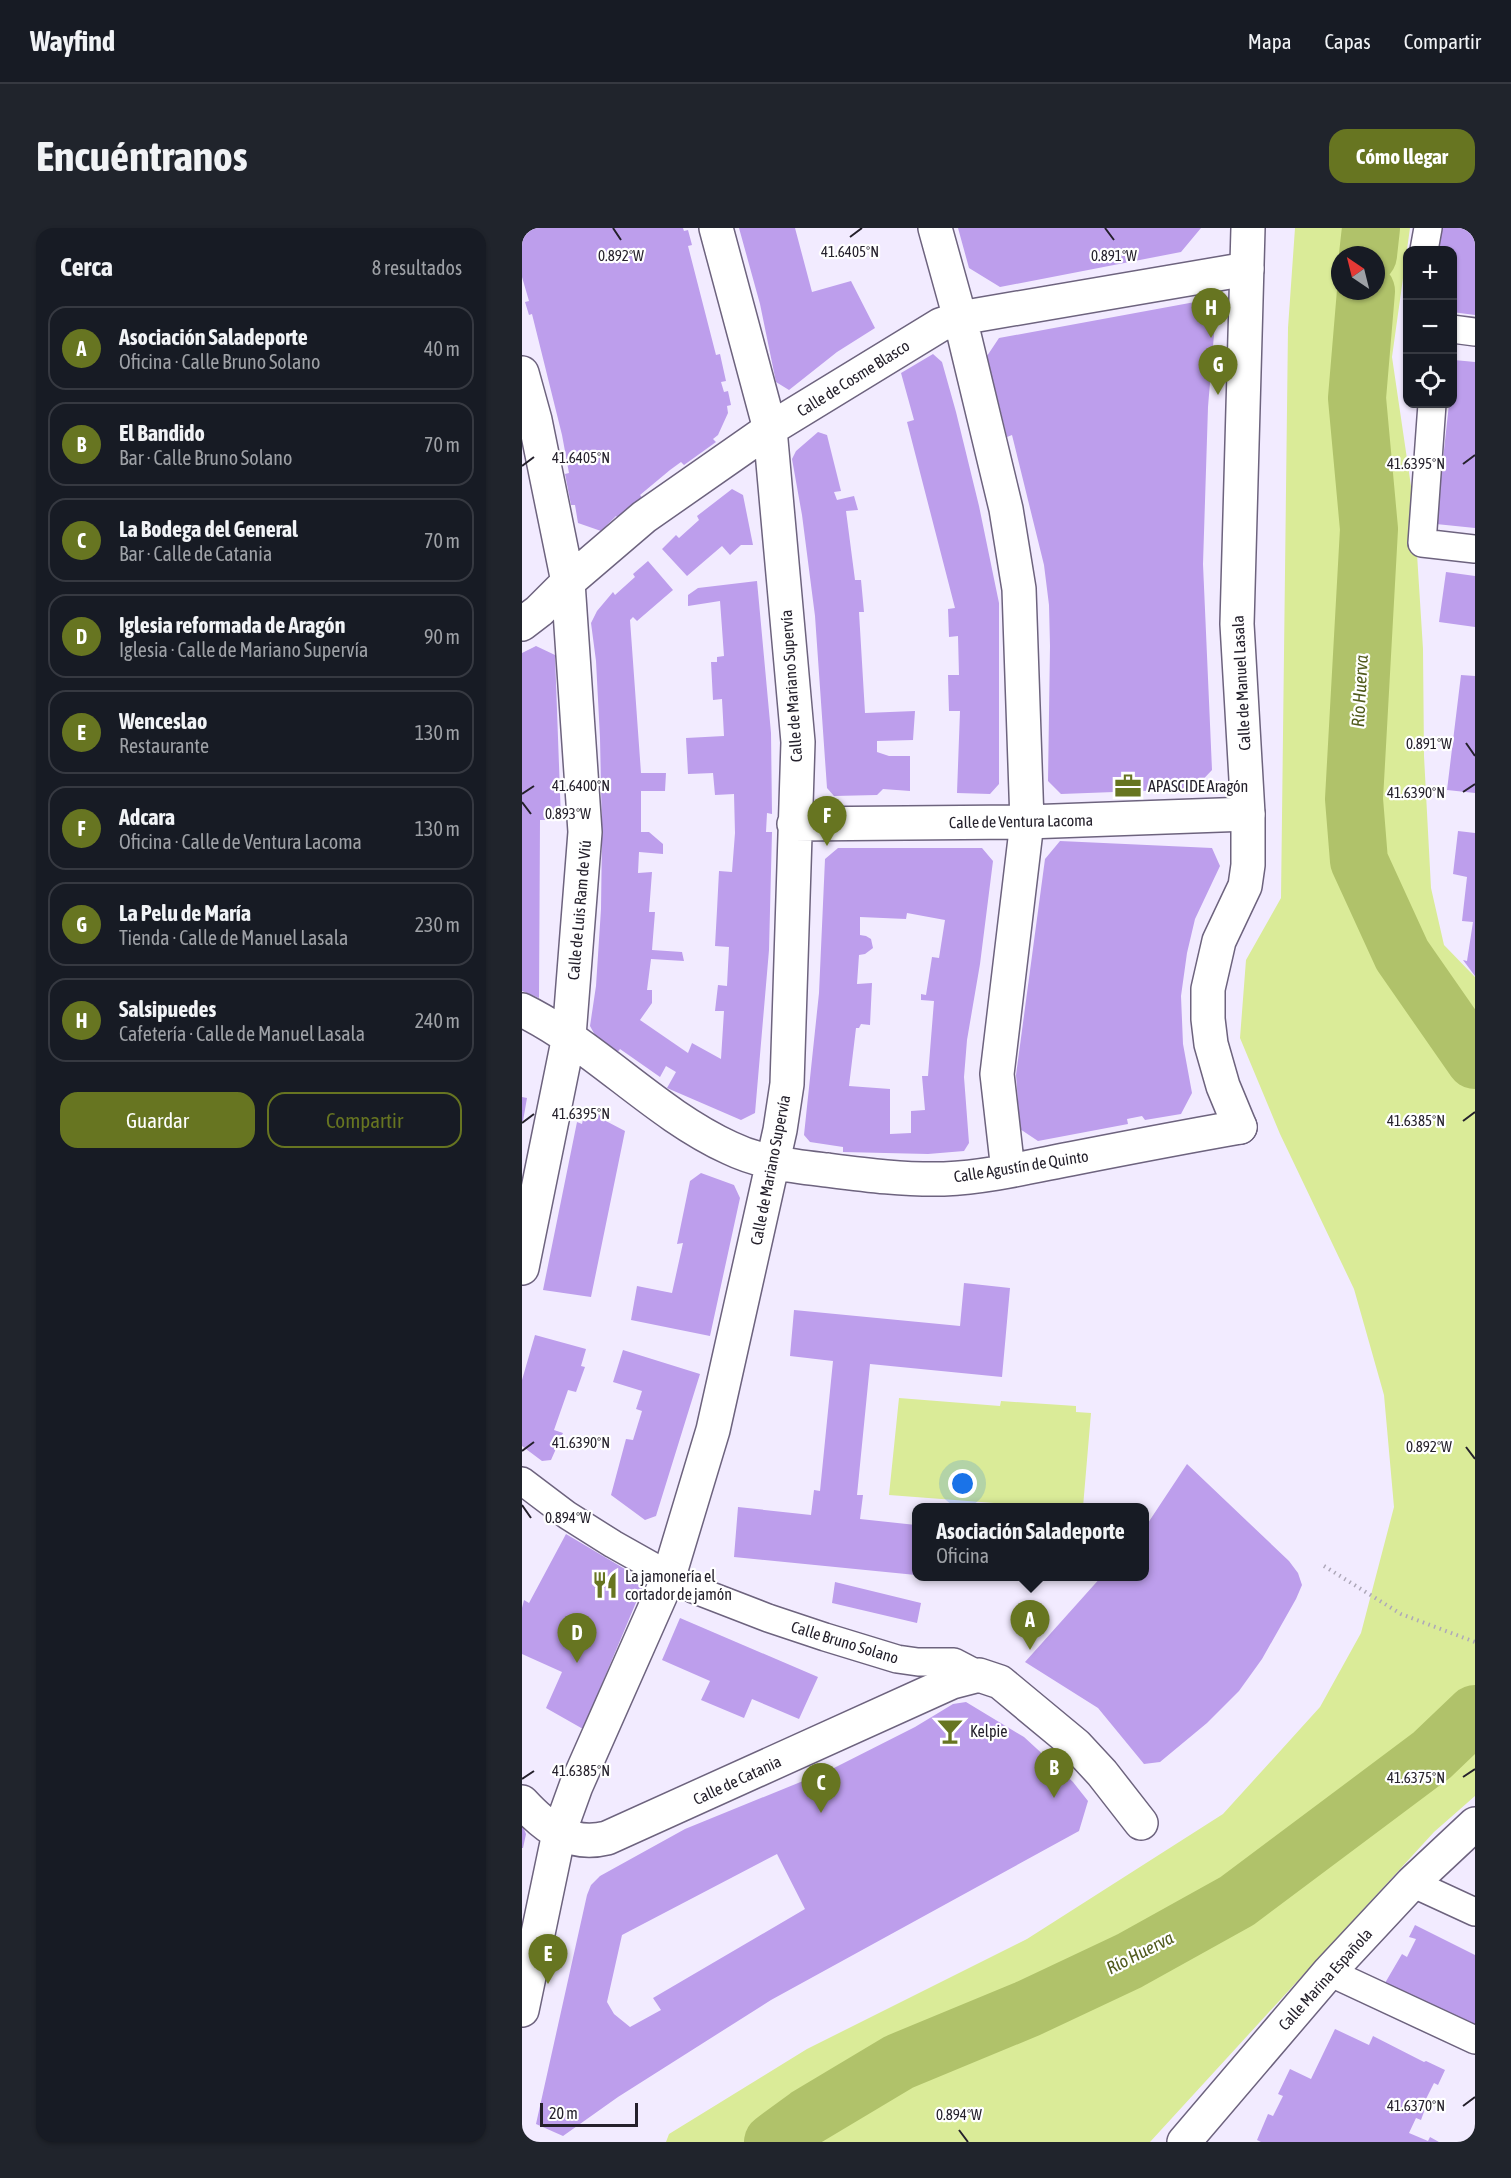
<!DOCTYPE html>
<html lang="es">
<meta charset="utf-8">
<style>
body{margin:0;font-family:"Asap Condensed",sans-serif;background:#20242c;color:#f1f3f6}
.controls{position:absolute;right:18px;top:18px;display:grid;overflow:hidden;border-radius:12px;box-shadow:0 2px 4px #0004}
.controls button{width:54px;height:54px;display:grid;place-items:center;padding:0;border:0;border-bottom:2px solid #363941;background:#171b24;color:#f1f3f6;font:30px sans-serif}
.compass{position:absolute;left:809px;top:18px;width:54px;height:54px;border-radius:50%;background:#171b24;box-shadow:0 2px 4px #0004;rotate:325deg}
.scale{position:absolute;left:18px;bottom:15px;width:98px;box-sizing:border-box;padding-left:6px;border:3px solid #25212c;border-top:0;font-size:16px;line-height:21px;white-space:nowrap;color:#25212c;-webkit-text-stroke:4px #fff;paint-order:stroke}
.you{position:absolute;left:441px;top:1256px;width:21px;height:21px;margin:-15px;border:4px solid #fff;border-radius:50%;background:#1a73e8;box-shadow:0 0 0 9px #1a73e833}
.badge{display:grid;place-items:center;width:39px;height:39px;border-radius:50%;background:#677521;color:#fff;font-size:20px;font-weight:700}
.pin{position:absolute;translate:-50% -50px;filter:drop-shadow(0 2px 3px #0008)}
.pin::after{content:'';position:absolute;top:32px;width:21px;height:18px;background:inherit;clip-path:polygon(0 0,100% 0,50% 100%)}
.popup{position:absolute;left:390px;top:1275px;width:237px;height:78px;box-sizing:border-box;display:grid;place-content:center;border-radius:12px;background:#171b24;filter:drop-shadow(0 2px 4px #0005);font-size:20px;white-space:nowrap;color:#9ea1a6}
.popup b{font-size:22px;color:#f1f3f6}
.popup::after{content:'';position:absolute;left:50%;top:100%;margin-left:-12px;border:12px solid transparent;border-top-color:#171b24}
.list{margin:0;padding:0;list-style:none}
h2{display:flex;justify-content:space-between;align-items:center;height:78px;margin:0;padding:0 24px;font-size:26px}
h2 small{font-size:20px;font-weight:400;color:#9ea1a6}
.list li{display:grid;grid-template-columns:39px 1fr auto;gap:18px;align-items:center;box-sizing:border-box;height:84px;margin:0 12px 12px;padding:0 12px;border:2px solid #363941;border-radius:18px}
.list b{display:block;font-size:22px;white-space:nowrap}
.list p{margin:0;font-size:20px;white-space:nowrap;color:#9ea1a6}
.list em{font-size:20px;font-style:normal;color:#9ea1a6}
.actions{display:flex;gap:12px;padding:18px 24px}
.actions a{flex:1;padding:14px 0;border:2px solid #677521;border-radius:18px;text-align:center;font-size:21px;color:#677521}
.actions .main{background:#677521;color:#fff}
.icon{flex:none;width:33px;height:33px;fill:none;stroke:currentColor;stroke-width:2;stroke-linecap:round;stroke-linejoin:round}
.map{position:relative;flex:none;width:953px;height:1914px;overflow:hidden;border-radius:18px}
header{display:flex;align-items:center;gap:36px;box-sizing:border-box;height:84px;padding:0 30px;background:#171b24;border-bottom:2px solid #363941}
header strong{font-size:28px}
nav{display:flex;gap:33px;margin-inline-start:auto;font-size:21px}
.intro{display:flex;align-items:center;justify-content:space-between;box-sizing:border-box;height:144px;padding:0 36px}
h1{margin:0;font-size:42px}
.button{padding:15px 27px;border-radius:18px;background:#677521;color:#fff;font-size:21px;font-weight:700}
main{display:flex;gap:36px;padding:0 36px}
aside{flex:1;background:#171b24;border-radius:18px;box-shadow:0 2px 4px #0004}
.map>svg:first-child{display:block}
.green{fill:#daeb98;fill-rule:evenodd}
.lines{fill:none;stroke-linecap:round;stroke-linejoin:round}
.river{stroke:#b0c26a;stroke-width:58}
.building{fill:#bd9eec;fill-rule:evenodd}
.pedestrian-casing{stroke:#6d637e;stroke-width:30}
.minor-casing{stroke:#6d637e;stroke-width:36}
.tertiary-casing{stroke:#6d637e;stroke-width:36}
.path{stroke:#aea8b9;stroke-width:4;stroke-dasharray:1.5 4.5;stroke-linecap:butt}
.pedestrian{stroke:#fff;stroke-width:27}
.minor{stroke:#fff;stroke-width:33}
.tertiary{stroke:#fff;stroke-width:33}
.ticks{fill:none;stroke:#25212c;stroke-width:2}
.labels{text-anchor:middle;stroke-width:4.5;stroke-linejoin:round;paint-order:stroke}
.street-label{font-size:16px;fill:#25212c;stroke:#fff}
.poi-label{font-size:16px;fill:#25212c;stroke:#fff;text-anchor:start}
.water-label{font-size:18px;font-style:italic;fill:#505a1c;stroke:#fff}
.ticks-label{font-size:15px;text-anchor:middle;fill:#25212c;stroke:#fff;stroke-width:4.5;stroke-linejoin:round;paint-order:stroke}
</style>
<header>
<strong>Wayfind</strong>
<nav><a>Mapa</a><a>Capas</a><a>Compartir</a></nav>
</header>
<div class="intro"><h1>Encuéntranos</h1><a class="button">Cómo llegar</a></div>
<main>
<aside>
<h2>Cerca<small>8 resultados</small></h2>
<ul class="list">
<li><span class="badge">A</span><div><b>Asociación Saladeporte</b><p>Oficina · Calle Bruno Solano</p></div><em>40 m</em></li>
<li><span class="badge">B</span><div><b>El Bandido</b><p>Bar · Calle Bruno Solano</p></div><em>70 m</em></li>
<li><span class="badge">C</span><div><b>La Bodega del General</b><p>Bar · Calle de Catania</p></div><em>70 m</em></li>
<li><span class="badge">D</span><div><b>Iglesia reformada de Aragón</b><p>Iglesia · Calle de Mariano Supervía</p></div><em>90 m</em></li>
<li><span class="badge">E</span><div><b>Wenceslao</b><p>Restaurante</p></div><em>130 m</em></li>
<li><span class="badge">F</span><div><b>Adcara</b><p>Oficina · Calle de Ventura Lacoma</p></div><em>130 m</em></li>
<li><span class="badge">G</span><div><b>La Pelu de María</b><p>Tienda · Calle de Manuel Lasala</p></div><em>230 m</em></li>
<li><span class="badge">H</span><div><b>Salsipuedes</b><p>Cafetería · Calle de Manuel Lasala</p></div><em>240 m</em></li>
</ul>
<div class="actions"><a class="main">Guardar</a><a>Compartir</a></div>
</aside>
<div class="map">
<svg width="953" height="1914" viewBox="0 0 953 1914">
<rect width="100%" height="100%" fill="#f2ebff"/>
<path class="green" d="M 773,0 L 888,0 L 870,129 L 889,258 L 895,326 L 901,421 L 902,528 L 909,660 L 922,717 L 953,749 L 953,1568 L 912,1604 L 628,1914 L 144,1914 L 147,1906 L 285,1821 L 505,1711 L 701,1586 L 798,1479 L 839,1405 L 872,1279 L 862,1167 L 832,1061 L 758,906 L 718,810 L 724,732 L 759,670 L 766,100 ZM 818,27 L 854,27 L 854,63 L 818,63 Z
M 377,1170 L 478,1178 L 479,1173 L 554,1178 L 554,1184 L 569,1185 L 561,1279 L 472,1279 L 472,1275 L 367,1267 Z"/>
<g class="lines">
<path class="river" d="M 846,27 L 849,0
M 844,63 L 835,170 L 847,301 L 832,571 L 837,633 L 880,727 L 953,832
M 251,1914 L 285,1889 L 377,1834 L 505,1781 L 607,1733 L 715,1673 L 910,1527 L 953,1486"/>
</g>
<path class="building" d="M 0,0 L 161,0 L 162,3 L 166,2 L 170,17 L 166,18 L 194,127 L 198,126 L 204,153 L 199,154 L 202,164 L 206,163 L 209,177 L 205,178 L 206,185 L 196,207 L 191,211 L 194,214 L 162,237 L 159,234 L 148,242 L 118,267 L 121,271 L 98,292 L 94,288 L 79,303 L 56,295 L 53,277 L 49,277 L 43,246 L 47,245 L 40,207 L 10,86 L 7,87 L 3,74 L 7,73 L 0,49 Z
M 217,0 L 273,0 L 290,64 L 329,53 L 353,100 L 315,124 L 267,162 L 254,154 L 238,76 Z
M 436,0 L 679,0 L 659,24 L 478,59 L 447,40 Z
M 918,0 L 953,0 L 953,87 L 930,84 L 930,22 L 911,22 Z
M 673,74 L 693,94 L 686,179 L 681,336 L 690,542 L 672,561 L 539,566 L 526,553 L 528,418 L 527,377 L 522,337 L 490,207 L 485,209 L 465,128 L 477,110 Z
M 411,126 L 420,134 L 434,184 L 457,278 L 477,375 L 477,556 L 468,566 L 435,565 L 438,483 L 427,483 L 426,447 L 437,447 L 436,408 L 427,409 L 426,381 L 433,380 L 385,194 L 392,192 L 379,145 Z
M 932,132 L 953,134 L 953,300 L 914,296 L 927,176 L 930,176 Z
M 296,204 L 305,207 L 319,263 L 312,264 L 315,272 L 332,268 L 336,282 L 324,283 L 333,352 L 339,352 L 342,384 L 337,384 L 343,485 L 393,483 L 391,512 L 355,513 L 355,524 L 367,528 L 388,528 L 388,563 L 361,561 L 355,567 L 312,568 L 305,560 L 293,388 L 280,287 L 270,231 L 274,223 Z
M 210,261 L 221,267 L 231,317 L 219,317 L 208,327 L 200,318 L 165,348 L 140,321 L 154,307 L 157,310 L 177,292 L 175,288 Z
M 126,333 L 151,362 L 115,393 L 111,389 L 108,392 L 119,545 L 144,545 L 143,563 L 119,563 L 119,604 L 127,604 L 141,616 L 141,626 L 117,624 L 116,645 L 130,644 L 127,684 L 133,684 L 130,722 L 160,724 L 162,733 L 129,731 L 125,762 L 130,762 L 130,775 L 118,792 L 166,825 L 170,815 L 199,831 L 202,783 L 193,783 L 196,757 L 205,758 L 207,719 L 193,718 L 195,682 L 197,643 L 210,644 L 213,605 L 212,566 L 193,567 L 191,545 L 166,546 L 164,510 L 202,508 L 200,471 L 191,472 L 189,434 L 195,434 L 195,429 L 202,428 L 198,373 L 166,378 L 166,367 L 176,360 L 235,353 L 249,505 L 250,586 L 245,585 L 244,604 L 250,604 L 247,722 L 233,885 L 219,892 L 145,860 L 154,844 L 144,838 L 138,849 L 98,821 L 94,826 L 74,809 L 68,798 L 74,758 L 79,681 L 80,606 L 78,510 L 74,433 L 69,395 L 75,383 L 91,364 L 93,367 L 113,349 L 111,346 Z
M 924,344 L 953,348 L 953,399 L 917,394 Z
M 14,418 L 33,427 L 39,592 L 18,592 L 17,770 L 0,763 L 0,425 Z
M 939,447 L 953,448 L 953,565 L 925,562 Z
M 936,603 L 953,605 L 953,748 L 941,732 L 945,733 L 951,694 L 940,693 L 945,649 L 931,646 Z
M 538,613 L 690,620 L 698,638 L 673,691 L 665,725 L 659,768 L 661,816 L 670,865 L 659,886 L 623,892 L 620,888 L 605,891 L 606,896 L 516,913 L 498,901 L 494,847 L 523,631 Z
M 316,620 L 460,620 L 471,633 L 458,736 L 445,812 L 442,849 L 447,915 L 442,923 L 406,926 L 321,924 L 321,919 L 288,914 L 282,907 L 297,765 L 303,631 ZM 385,685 L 423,692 L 417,730 L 410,729 L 404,767 L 399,766 L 399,772 L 412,773 L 406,848 L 400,848 L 403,882 L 389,883 L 389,905 L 368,906 L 368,861 L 327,858 L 334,800 L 337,800 L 339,796 L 348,797 L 350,755 L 335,756 L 337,727 L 343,726 L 351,720 L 349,711 L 344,708 L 338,707 L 338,689 L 384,691 Z
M 0,869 L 5,870 L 1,893 L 0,893 Z
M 72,881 L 82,892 L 103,903 L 69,1069 L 21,1062 L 55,894 L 60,896 L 62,887 Z
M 179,945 L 212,957 L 218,970 L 188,1108 L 109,1092 L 115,1058 L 150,1065 L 161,1015 L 155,1016 L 168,953 Z
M 442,1055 L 488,1060 L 480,1149 L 348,1136 L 335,1267 L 341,1267 L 338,1291 L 394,1297 L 394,1347 L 212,1329 L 216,1279 L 289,1287 L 292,1262 L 298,1263 L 311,1133 L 268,1128 L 272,1082 L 438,1098 Z
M 13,1107 L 64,1121 L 59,1138 L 63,1139 L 54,1164 L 46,1162 L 32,1202 L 41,1205 L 29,1232 L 20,1233 L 0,1218 L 0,1152 Z
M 101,1122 L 178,1146 L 134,1288 L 123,1292 L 89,1267 L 104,1211 L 111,1212 L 120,1183 L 114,1181 L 120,1163 L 91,1154 Z
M 665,1236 L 767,1333 L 776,1345 L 780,1357 L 774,1371 L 740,1431 L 717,1463 L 685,1495 L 638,1534 L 622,1536 L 576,1480 L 503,1434 L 580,1348 L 622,1348 L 622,1301 Z
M 44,1306 L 123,1353 L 61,1501 L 24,1480 L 40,1444 L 0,1426 L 0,1380 L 2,1372 L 7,1375 Z
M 313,1354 L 399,1375 L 395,1395 L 310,1375 Z
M 158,1390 L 296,1449 L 277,1491 L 230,1471 L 222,1490 L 179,1472 L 188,1453 L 140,1432 Z
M 444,1474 L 502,1509 L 551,1554 L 566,1573 L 557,1603 L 249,1772 L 96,1869 L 41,1908 L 14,1896 L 65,1667 L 69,1657 L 78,1648 L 163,1601 L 308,1542 L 393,1499 L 431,1476 ZM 255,1626 L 283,1681 L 131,1770 L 139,1782 L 108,1799 L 92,1786 L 85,1774 L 100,1707 Z
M 0,1596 L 4,1606 L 1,1620 L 0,1620 Z
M 893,1697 L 953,1727 L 953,1798 L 863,1755 L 880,1726 L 885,1729 L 894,1711 L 887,1709 Z
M 813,1801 L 847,1817 L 851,1808 L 902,1834 L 904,1833 L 923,1842 L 916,1857 L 912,1855 L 900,1879 L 903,1881 L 899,1892 L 894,1890 L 887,1905 L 906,1913 L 908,1909 L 917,1914 L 739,1914 L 735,1912 L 746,1886 L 751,1888 L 761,1868 L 756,1866 L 768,1841 L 789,1851 Z"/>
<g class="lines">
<defs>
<path id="pedestrian" d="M 902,22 L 906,0
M 930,101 L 953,104
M 910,176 L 900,315 L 953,321
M 0,1253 L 45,1287 L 91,1316 L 171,1361 L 246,1390 L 303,1409 L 375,1431 L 396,1434 L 432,1434 L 457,1447
M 890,1655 L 953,1684
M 807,1744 L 953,1812"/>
<path id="minor" d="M 413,0 L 438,90 L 484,281 L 497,361 L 505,594 L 475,846 L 486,943
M 0,145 L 13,192 L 46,354 L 63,604 L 47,808 L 0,1040
M 0,396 L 17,383 L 46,354 L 122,289 L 248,201 L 418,97 L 438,90 L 725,41
M 272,596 L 505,594 L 726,586
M 0,782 C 75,819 132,885 208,920 C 239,935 271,938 305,942 C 344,947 382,952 422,951 C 465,949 507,939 548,931 C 604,920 661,909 718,899
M 0,1574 C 24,1600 48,1619 85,1610 L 430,1454 L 457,1447 L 478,1454 L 554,1517 L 580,1545 L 619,1595
M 0,1782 L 37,1605 L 54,1558 L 147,1348 L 191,1202 L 258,902 L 265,856 L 276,514 L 248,201 L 194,0
M 662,1914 L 807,1744 L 890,1655 L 953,1596"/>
<path id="tertiary" d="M 718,899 L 701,858 L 689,816 L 686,791 L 686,761 L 697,713 L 723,658 L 726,637 L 726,586 L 715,396 L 726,0"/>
</defs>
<use href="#pedestrian" class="pedestrian-casing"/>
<use href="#minor" class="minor-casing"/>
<use href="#tertiary" class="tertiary-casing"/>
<path class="path" d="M 802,1338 L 879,1386 L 953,1414"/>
<use href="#pedestrian" class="pedestrian"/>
<use href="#minor" class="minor"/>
<use href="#tertiary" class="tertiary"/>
</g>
<path class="ticks" d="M 91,0 L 99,12M 583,0 L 592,12M 328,9 L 340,0M 941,236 L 953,227M 0,238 L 12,229M 944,515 L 953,528M 941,564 L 953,556M 0,566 L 12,558M 0,574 L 9,586M 941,893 L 953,884M 0,895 L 12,886M 944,1219 L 953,1231M 0,1223 L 12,1214M 0,1277 L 9,1290M 941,1549 L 953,1541M 0,1551 L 12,1543M 941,1878 L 953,1869M 437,1902 L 446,1914"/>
<defs>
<symbol id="office-bare" viewBox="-9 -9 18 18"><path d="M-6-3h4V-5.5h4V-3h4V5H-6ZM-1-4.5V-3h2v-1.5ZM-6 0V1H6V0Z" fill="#677521" stroke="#fff" stroke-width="2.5" paint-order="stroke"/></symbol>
<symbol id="restaurant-bare" viewBox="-9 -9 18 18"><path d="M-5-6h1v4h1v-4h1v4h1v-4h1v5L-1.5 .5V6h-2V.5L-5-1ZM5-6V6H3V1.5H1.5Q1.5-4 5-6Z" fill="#677521" stroke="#fff" stroke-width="2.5" paint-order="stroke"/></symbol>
<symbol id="bar-bare" viewBox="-9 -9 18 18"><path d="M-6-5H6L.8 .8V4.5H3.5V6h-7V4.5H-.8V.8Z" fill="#677521" stroke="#fff" stroke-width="2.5" paint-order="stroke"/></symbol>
</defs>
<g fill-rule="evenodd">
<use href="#office-bare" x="587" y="539" width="38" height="38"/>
<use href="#restaurant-bare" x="64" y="1338" width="38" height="38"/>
<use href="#bar-bare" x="409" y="1484" width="38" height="38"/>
</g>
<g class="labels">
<g class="street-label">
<text transform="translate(331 150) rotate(-32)" y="6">Calle de Cosme Blasco</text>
<text transform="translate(719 455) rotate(-93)" y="6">Calle de Manuel Lasala</text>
<text transform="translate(269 458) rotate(-94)" y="6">Calle de Mariano Supervía</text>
<text transform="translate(499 593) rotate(-1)" y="6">Calle de Ventura Lacoma</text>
<text transform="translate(57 682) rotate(-85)" y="6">Calle de Luis Ram de Viú</text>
<text transform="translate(499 938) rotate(-9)" y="6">Calle Agustín de Quinto</text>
<text transform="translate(248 942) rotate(-79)" y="6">Calle de Mariano Supervía</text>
<text transform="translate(323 1414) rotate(17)" y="6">Calle Bruno Solano</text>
<text transform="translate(215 1552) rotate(-25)" y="6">Calle de Catania</text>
<text transform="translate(803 1751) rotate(-48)" y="6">Calle Marina Española</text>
</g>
<g class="poi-label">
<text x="626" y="564">APASCIDE Aragón</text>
<text x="103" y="1354">La jamonería el<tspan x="103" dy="18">cortador de jamón</tspan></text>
<text x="448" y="1509">Kelpie</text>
</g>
<g class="water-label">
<text transform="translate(838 463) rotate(-87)" y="6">Río Huerva</text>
<text transform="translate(618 1725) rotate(-27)" y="6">Río Huerva</text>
</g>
</g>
<g class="ticks-label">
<text x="328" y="29">41.6405°N</text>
<text x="99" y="33">0.892°W</text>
<text x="592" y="33">0.891°W</text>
<text x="59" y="235">41.6405°N</text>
<text x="894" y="241">41.6395°N</text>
<text x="907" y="521">0.891°W</text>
<text x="59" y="563">41.6400°N</text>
<text x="894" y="570">41.6390°N</text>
<text x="46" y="591">0.893°W</text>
<text x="59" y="891">41.6395°N</text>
<text x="894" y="898">41.6385°N</text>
<text x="59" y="1220">41.6390°N</text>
<text x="907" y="1224">0.892°W</text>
<text x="46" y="1295">0.894°W</text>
<text x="59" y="1548">41.6385°N</text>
<text x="894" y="1555">41.6375°N</text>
<text x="894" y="1883">41.6370°N</text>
<text x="437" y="1892">0.894°W</text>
</g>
</svg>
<div class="controls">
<button>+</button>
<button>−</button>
<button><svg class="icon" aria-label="locate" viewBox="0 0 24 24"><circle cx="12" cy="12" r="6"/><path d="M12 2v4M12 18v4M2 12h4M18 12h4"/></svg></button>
</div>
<svg class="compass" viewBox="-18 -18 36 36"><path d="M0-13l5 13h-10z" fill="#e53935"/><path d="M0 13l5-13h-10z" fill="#9ea1a6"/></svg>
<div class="scale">20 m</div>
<div class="you"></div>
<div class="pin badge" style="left:508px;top:1422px">A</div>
<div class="popup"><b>Asociación Saladeporte</b>Oficina</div>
<div class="pin badge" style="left:532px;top:1570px">B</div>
<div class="pin badge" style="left:299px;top:1585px">C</div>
<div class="pin badge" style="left:55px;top:1435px">D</div>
<div class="pin badge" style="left:26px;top:1756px">E</div>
<div class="pin badge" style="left:305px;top:618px">F</div>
<div class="pin badge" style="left:696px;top:167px">G</div>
<div class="pin badge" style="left:689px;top:110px">H</div>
</div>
</main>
